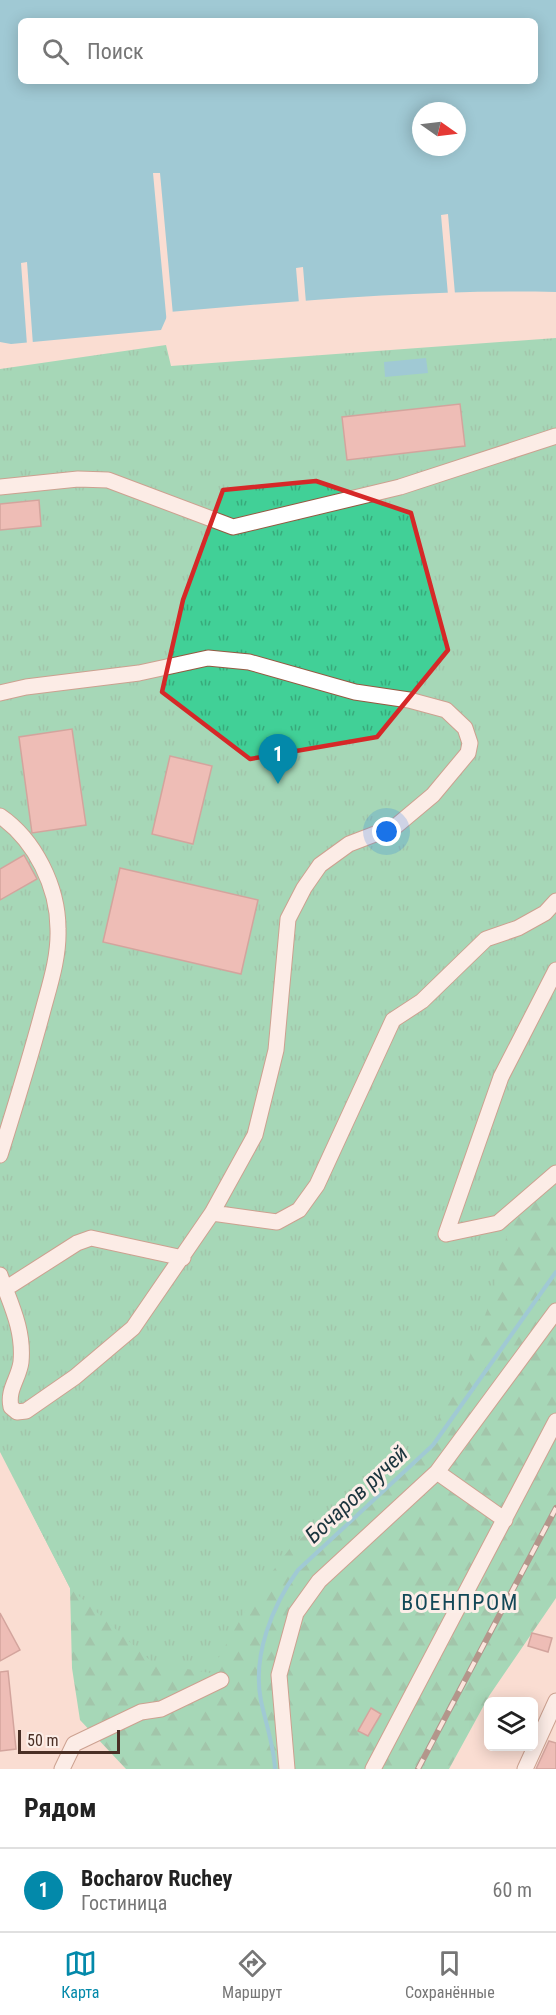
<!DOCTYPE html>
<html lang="ru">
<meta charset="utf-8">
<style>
body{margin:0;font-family:"Roboto Condensed",sans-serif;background:#f6f6f6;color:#222}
.controls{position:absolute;right:18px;bottom:18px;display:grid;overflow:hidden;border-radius:9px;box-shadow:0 3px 15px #0003}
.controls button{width:54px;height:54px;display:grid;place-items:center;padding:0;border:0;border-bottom:2px solid #e0e0e0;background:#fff;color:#222;font:30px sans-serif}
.compass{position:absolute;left:412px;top:102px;width:54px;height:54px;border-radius:50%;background:#fff;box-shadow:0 3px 15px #0003;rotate:104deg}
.scale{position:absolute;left:18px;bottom:15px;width:102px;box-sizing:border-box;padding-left:6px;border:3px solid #4a2f25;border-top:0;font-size:16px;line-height:21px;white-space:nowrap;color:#4a2f25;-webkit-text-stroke:4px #fceee8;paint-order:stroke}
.you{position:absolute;left:387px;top:832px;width:21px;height:21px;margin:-15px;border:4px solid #fff;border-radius:50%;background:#1a73e8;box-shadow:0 0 0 9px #1a73e833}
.badge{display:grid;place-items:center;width:39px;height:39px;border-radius:50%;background:#0389aa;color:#fff;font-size:20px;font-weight:700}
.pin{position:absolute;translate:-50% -50px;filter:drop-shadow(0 2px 3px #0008)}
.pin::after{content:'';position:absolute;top:32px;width:21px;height:18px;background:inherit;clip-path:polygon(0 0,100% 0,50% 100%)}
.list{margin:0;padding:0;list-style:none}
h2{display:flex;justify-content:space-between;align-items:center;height:78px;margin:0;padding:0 24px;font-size:26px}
h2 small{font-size:20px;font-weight:400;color:#767676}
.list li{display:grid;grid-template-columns:39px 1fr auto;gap:18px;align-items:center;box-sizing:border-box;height:84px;padding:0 24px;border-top:2px solid #e0e0e0}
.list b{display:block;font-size:22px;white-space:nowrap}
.list p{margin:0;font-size:20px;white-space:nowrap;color:#767676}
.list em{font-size:20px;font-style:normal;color:#767676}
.icon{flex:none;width:33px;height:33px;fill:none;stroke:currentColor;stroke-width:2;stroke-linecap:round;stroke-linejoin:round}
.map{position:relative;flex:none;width:556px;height:1769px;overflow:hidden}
.search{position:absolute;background:#fff;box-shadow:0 3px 15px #0003;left:18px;right:18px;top:18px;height:66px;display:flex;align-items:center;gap:15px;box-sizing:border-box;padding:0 21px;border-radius:9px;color:#767676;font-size:22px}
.sheet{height:162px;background:#fff}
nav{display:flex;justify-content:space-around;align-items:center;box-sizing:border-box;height:84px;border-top:2px solid #e0e0e0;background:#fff;font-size:16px;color:#767676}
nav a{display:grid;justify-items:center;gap:3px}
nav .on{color:#0389aa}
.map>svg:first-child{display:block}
.forest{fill:url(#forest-firs)}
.park{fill:url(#park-tufts)}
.water{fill:#33b2d7;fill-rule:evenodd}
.pier{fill:#faddd2}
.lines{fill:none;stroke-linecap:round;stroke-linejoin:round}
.stream{stroke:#33b2d7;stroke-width:4}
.building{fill:#e09794;stroke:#a4615e;stroke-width:1.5}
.minor-casing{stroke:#955941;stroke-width:17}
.minor{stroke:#fff;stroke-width:15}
.rail-casing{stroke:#5d4137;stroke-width:6}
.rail{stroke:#fceee8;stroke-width:4;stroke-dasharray:11;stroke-linecap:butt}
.marked{fill:none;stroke:#d62828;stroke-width:4.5;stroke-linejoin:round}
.labels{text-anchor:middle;stroke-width:6;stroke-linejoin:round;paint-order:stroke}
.water-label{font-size:22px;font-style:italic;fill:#1a343d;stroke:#fceee8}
.neighbourhood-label{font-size:22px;letter-spacing:1.5px;fill:#124757;stroke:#fceee8}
</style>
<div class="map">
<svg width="556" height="1769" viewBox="0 0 556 1769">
<defs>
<pattern id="forest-firs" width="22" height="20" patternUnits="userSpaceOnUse" patternTransform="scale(1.5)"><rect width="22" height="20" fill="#41d097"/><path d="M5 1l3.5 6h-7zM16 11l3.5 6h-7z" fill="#38a97b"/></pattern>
<pattern id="park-tufts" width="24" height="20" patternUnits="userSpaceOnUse" patternTransform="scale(1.5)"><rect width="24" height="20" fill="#41d097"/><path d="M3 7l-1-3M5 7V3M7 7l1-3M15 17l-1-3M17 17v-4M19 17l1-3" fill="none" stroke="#38a97b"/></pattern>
</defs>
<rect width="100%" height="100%" fill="#faddd2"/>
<path class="forest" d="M 556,1134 L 556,1598 L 489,1696 L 449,1769 L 126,1769 L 80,1720 L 72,1668 L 70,1588 L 26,1502 Z"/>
<path class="park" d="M 556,338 L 556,1198 L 515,1200 L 493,1294 L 457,1390 L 424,1441 L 363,1494 L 294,1543 L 253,1597 L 210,1673 L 153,1663 L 70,1588 L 0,1452 L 0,369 L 166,345 L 171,366 Z"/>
<path class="water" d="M 0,0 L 556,0 L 556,292 C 426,289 298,301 169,312 L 161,330 L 11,344 L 0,342 ZM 21,21 L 535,21 L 535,81 L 21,81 ZM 421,111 L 457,111 L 457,147 L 421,147 Z
M 426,358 L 428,373 L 385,377 L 384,362 Z"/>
<path class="pier" d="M 153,173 L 160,173 L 173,315 L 167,325 Z
M 448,214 L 455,294 L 448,295 L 441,215 Z
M 27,262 L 33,345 L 27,345 L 21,263 Z
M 303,267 L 306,303 L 299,304 L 296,268 Z"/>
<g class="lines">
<path class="stream" d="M 275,1769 C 274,1746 266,1724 261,1701 C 252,1656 272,1606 298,1570 L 433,1445 L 556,1272"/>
</g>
<path class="building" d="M 460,404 L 465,446 L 347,460 L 342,417 Z
M 39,500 L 41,526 L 0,530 L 0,504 Z
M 72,729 L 86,825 L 32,833 L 19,737 Z
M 170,756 L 212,766 L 193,844 L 152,834 Z
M 24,855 L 37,879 L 0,900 L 0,869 Z
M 120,868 L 258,900 L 241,974 L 103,942 Z
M 0,1613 L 20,1650 L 0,1661 Z
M 532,1633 L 552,1638 L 548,1652 L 528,1646 Z
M 8,1671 L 16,1749 L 0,1751 L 0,1672 Z
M 371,1708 L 381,1714 L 368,1736 L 358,1731 Z
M 549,1741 L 556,1743 L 556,1769 L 536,1769 Z"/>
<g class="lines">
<defs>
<path id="minor" d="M 0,487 L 78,479 L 108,480 L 233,527 L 400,487 L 556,436
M 0,693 L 26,687 L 139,673 L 208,658 L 249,662 L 355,692 L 409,700 L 446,710 L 465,728 L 470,743 L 468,753 L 433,795 L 396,826 L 349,844 L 320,865 L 304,888 L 288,919 L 276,1050 L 255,1135 L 212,1213 L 133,1328 L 75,1377 L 26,1411 L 17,1412 L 11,1407 C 7,1390 19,1378 21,1362 C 24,1330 11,1305 0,1275
M 0,816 C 35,840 58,887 58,929 C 59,957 50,984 43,1010 C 30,1059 15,1107 0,1155
M 212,1213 L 277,1222 L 299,1210 L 317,1185 L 393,1020 L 422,1001 L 486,939 L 518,928 L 545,913 L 556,901
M 446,1234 L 501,1077 L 556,970
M 446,1234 L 498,1223 L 556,1173
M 5,1289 L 77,1243 L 91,1238 L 183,1258
M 437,1472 L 505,1520
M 62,1769 L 74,1744 L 141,1712 L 161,1709 L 221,1680
M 287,1769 L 279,1675 L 296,1613 L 319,1581 L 437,1472 L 556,1311
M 373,1769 L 556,1421
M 525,1769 L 556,1701"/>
</defs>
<use href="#minor" class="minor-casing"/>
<use href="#minor" class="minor"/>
<defs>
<path id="rail" d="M 418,1769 L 556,1508"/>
</defs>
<use href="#rail" class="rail-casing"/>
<use href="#rail" class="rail"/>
</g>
<path d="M0 0H556V1769H0ZM 316,481 L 411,513 L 448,650 L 377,737 L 250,759 L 162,692 L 183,600 L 223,490 Z" fill="#faddd2" fill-opacity=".55" fill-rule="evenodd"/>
<path class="marked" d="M 316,481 L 411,513 L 448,650 L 377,737 L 250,759 L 162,692 L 183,600 L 223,490 Z"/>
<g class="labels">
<g class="water-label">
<text transform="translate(356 1494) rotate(-43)" y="8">Бочаров ручей</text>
</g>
<g class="neighbourhood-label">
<text x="460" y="1610">ВОЕНПРОМ</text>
</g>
</g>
</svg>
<div class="controls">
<button><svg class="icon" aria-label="layers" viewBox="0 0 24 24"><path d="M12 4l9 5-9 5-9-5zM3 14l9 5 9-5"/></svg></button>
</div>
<svg class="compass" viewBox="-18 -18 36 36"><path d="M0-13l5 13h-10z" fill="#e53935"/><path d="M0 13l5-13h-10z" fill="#767676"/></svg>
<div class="scale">50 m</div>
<div class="you"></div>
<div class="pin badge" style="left:278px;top:784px">1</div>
<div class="search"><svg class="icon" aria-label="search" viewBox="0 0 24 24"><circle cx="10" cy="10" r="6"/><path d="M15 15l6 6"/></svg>Поиск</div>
</div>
<section class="sheet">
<h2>Рядом<small></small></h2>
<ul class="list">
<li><span class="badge">1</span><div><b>Bocharov Ruchey</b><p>Гостиница</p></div><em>60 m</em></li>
</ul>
</section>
<nav>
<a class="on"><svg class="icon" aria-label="map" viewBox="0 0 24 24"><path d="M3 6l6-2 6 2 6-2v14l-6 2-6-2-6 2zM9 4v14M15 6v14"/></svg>Карта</a>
<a><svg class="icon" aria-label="directions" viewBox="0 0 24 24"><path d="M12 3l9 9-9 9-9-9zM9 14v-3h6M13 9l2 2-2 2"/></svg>Маршрут</a>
<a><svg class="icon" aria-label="saved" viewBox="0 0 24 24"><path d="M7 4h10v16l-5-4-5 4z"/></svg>Сохранённые</a>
</nav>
